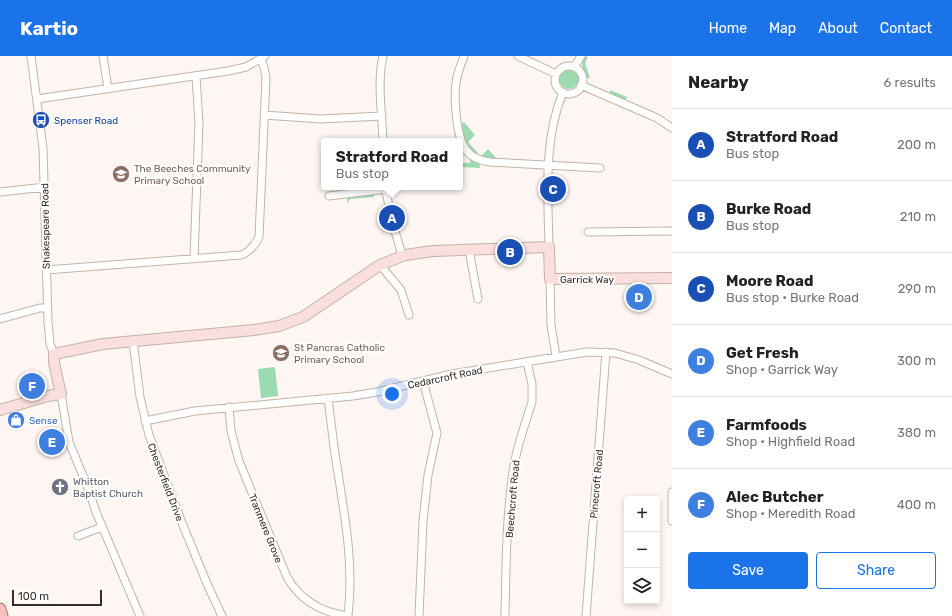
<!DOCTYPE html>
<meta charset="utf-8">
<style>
body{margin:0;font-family:Rubik,sans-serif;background:#f6f6f6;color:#222}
.controls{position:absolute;right:12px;bottom:12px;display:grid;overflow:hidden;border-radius:4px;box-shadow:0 2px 6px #0003}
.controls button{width:36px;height:36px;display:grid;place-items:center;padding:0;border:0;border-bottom:1px solid #e0e0e0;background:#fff;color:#222;font:20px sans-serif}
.scale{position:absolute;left:12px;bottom:10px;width:90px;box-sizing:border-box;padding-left:4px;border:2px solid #342d29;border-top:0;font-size:11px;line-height:14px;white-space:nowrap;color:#342d29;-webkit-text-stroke:3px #fff;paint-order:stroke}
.you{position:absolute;left:392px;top:338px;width:14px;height:14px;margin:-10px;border:3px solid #fff;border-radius:50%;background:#1a73e8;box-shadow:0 0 0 6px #1a73e833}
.badge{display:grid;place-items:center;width:26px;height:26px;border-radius:50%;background:#1a73e8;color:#fff;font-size:13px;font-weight:700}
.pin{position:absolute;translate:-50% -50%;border:2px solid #fff;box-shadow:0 1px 4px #0006}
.popup{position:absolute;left:321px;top:82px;width:142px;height:52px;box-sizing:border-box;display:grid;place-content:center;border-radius:4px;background:#fff;filter:drop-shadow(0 1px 3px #0005);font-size:13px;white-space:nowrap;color:#767676}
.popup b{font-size:15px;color:#222}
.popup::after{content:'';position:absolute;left:50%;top:100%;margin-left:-8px;border:8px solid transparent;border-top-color:#fff}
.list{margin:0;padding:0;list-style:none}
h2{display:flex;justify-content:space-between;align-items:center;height:52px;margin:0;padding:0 16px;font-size:17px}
h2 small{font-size:13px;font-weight:400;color:#767676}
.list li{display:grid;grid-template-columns:26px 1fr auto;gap:12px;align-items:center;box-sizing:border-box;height:72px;padding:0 16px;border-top:1px solid #e0e0e0}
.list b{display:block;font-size:15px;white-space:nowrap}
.list p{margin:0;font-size:13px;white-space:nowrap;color:#767676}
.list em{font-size:13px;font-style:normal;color:#767676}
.actions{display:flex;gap:8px;padding:12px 16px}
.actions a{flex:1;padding:9px 0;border:1px solid #1a73e8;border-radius:4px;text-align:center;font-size:14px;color:#1a73e8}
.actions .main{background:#1a73e8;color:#fff}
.icon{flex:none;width:22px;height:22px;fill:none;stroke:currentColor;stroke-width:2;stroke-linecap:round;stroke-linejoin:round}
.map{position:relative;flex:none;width:672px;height:560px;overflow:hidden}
header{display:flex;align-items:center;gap:24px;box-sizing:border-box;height:56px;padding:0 20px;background:#1a73e8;color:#fff}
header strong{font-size:19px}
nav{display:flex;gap:22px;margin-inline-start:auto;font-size:14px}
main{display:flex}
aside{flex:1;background:#fff}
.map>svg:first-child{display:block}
.green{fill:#9cdab2}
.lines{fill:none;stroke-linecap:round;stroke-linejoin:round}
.street-casing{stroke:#c3b3a9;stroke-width:9}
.secondary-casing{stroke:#c3b3a9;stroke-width:12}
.primary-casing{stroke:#ad716a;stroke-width:13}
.street{stroke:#fff;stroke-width:7}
.secondary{stroke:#fadfdd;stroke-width:10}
.primary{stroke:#f5bfbb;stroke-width:11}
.labels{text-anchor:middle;stroke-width:4;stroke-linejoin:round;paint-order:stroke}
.transit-label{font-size:10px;fill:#164399;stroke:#fff;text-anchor:start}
.education-label{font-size:10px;fill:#785e54;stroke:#fff;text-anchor:start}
.street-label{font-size:10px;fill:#342d29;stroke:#fff}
.shop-label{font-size:10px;fill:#366cbe;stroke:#fff;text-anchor:start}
.worship-label{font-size:10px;fill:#5b616d;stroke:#fff;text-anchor:start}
</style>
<header>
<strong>Kartio</strong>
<nav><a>Home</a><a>Map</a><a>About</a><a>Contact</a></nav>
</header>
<main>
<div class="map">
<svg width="672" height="560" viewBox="0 0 672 560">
<rect width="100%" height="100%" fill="#fdf6f2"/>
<path class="green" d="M 584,0 L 588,1 L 585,7 L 590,22 L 586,22 C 583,14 580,8 584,0 Z
M559 23a10 10 0 1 1 20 0a10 10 0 1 1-20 0Z
M 610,34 L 627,41 L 625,44 L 610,38 Z
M 464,66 L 475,79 L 468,86 L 478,97 L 476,99 L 467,92 L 460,70 Z
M 488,93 L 499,105 L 481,102 L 481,100 Z
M 469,100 L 479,106 L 480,112 L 460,111 L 460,107 L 470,107 Z
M 374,137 L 374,141 L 350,143 L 347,147 L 347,140 Z
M 275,311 L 278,340 L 261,342 L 258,313 Z"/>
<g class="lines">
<defs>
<path id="street" d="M 31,0 L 43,92 L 48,266 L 50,288 L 54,298
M 103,0 L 108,33
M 464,0 C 461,9 457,17 456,27 C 454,43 456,81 466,94 C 472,102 480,105 490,106 L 600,112
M 518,0 L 556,18
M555 24a14 14 0 1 1 28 0a14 14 0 1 1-28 0Z
M 574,11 L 581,0
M 581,29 L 657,62 L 672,72
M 37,43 L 228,15 L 246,11 L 265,0
M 264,59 L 321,63 L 382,60
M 383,85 C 382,57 377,27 383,0
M 385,131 L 392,165 L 402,199
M 0,136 L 45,131
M 329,140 L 386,133
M 588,176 L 672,175
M 549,191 C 548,139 543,85 563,36
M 469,194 L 478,243
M 194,202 L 199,67 L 196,20
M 380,209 L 401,234 L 409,259
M 46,214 L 241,199 C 248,197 256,188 259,181 L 266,22 L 264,11 L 261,3
M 550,223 L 551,269 L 556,300
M 0,263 L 40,252 L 47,252
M 133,285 L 140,341 L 149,379 L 182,467 L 208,530 L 222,560
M 61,338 L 69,386 L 88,432 L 96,456 L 140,560
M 328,342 C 330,358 332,375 334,391 C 342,447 355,502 348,560
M 229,351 L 231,375 L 239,405 L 287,521 C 300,544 321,556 347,560
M 145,365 L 195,355 L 353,340 L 377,336 L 452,318 L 587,296 L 615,297 L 639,304 L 672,318
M 672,436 L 672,465
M 78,480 L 102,471
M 419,560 L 423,465 L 428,419 L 437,377 L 423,325
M 505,560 C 506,514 506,468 512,423 C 515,396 524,371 532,346 L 532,328 L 527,306
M 586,560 L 606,296"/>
<path id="secondary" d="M 0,354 L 48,340 L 61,338 L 54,307 L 54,298 L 103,288 L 254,274 L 279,270 L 303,261 L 380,209 L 405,199 L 433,195 L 549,191 L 550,223 L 672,222"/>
<path id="primary" d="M 0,553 L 2,560"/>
</defs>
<use href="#street" class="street-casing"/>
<use href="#secondary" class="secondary-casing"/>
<use href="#primary" class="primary-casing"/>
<use href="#street" class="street"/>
<use href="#secondary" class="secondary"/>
<use href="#primary" class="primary"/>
</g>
<defs>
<symbol id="bus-disc" viewBox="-11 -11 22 22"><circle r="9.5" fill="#1a4fb4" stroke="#fff"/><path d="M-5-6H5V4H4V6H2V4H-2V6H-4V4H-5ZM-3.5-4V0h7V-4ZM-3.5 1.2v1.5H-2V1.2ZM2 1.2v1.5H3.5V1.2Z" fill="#fff"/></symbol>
<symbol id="school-disc" viewBox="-11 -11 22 22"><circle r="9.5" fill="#8d6e63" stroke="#fff"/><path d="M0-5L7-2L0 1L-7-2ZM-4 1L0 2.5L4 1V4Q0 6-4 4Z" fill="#fff"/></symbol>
<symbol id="shop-disc" viewBox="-11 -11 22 22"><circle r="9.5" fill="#3f7fe0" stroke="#fff"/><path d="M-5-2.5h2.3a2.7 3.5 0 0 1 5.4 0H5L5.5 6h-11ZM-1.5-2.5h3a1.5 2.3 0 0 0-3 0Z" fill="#fff"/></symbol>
<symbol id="church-disc" viewBox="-11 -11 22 22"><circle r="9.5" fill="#6b7280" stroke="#fff"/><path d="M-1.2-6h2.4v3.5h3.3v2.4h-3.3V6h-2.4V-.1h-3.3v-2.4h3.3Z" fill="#fff"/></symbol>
</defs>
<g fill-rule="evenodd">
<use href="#bus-disc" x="31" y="54" width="20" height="20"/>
<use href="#school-disc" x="111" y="108" width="20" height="20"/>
<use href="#school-disc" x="271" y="287" width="20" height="20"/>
<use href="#shop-disc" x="6" y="354" width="20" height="20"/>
<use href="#church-disc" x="50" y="421" width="20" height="20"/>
</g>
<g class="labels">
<g class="transit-label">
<text x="54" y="68">Spenser Road</text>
</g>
<g class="education-label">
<text x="134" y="116">The Beeches Community<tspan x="134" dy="12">Primary School</tspan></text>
<text x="294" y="295">St Pancras Catholic<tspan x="294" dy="12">Primary School</tspan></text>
</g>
<g class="street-label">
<text transform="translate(45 170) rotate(-91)" y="4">Shakespeare Road</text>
<text x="587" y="227">Garrick Way</text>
<text transform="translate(445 321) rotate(-12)" y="4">Cedarcroft Road</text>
<text transform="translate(166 426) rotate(69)" y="4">Chesterfield Drive</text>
<text transform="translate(596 428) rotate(-85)" y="4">Pinecroft Road</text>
<text transform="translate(512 443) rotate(-85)" y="4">Beechcroft Road</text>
<text transform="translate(266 472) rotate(68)" y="4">Tranmere Grove</text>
</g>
<g class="shop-label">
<text x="29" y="368">Sense</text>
</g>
<g class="worship-label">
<text x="73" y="429">Whitton<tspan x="73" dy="12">Baptist Church</tspan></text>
</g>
</g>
</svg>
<div class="controls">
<button>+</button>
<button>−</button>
<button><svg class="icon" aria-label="layers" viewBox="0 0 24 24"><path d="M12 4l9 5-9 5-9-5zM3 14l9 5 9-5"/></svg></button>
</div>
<div class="scale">100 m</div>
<div class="you"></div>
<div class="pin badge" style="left:392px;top:162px;background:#1a4fb4">A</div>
<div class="popup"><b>Stratford Road</b>Bus stop</div>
<div class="pin badge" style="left:510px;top:196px;background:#1a4fb4">B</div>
<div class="pin badge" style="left:553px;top:133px;background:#1a4fb4">C</div>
<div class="pin badge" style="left:639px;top:241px;background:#3f7fe0">D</div>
<div class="pin badge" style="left:52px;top:386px;background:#3f7fe0">E</div>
<div class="pin badge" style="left:32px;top:330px;background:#3f7fe0">F</div>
</div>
<aside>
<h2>Nearby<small>6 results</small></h2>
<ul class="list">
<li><span class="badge" style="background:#1a4fb4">A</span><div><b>Stratford Road</b><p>Bus stop</p></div><em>200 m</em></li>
<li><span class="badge" style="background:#1a4fb4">B</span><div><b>Burke Road</b><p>Bus stop</p></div><em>210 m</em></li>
<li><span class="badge" style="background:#1a4fb4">C</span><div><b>Moore Road</b><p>Bus stop · Burke Road</p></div><em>290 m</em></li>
<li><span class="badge" style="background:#3f7fe0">D</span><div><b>Get Fresh</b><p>Shop · Garrick Way</p></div><em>300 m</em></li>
<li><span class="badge" style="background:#3f7fe0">E</span><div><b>Farmfoods</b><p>Shop · Highfield Road</p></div><em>380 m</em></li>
<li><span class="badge" style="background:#3f7fe0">F</span><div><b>Alec Butcher</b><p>Shop · Meredith Road</p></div><em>400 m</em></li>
</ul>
<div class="actions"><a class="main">Save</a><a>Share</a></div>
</aside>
</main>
